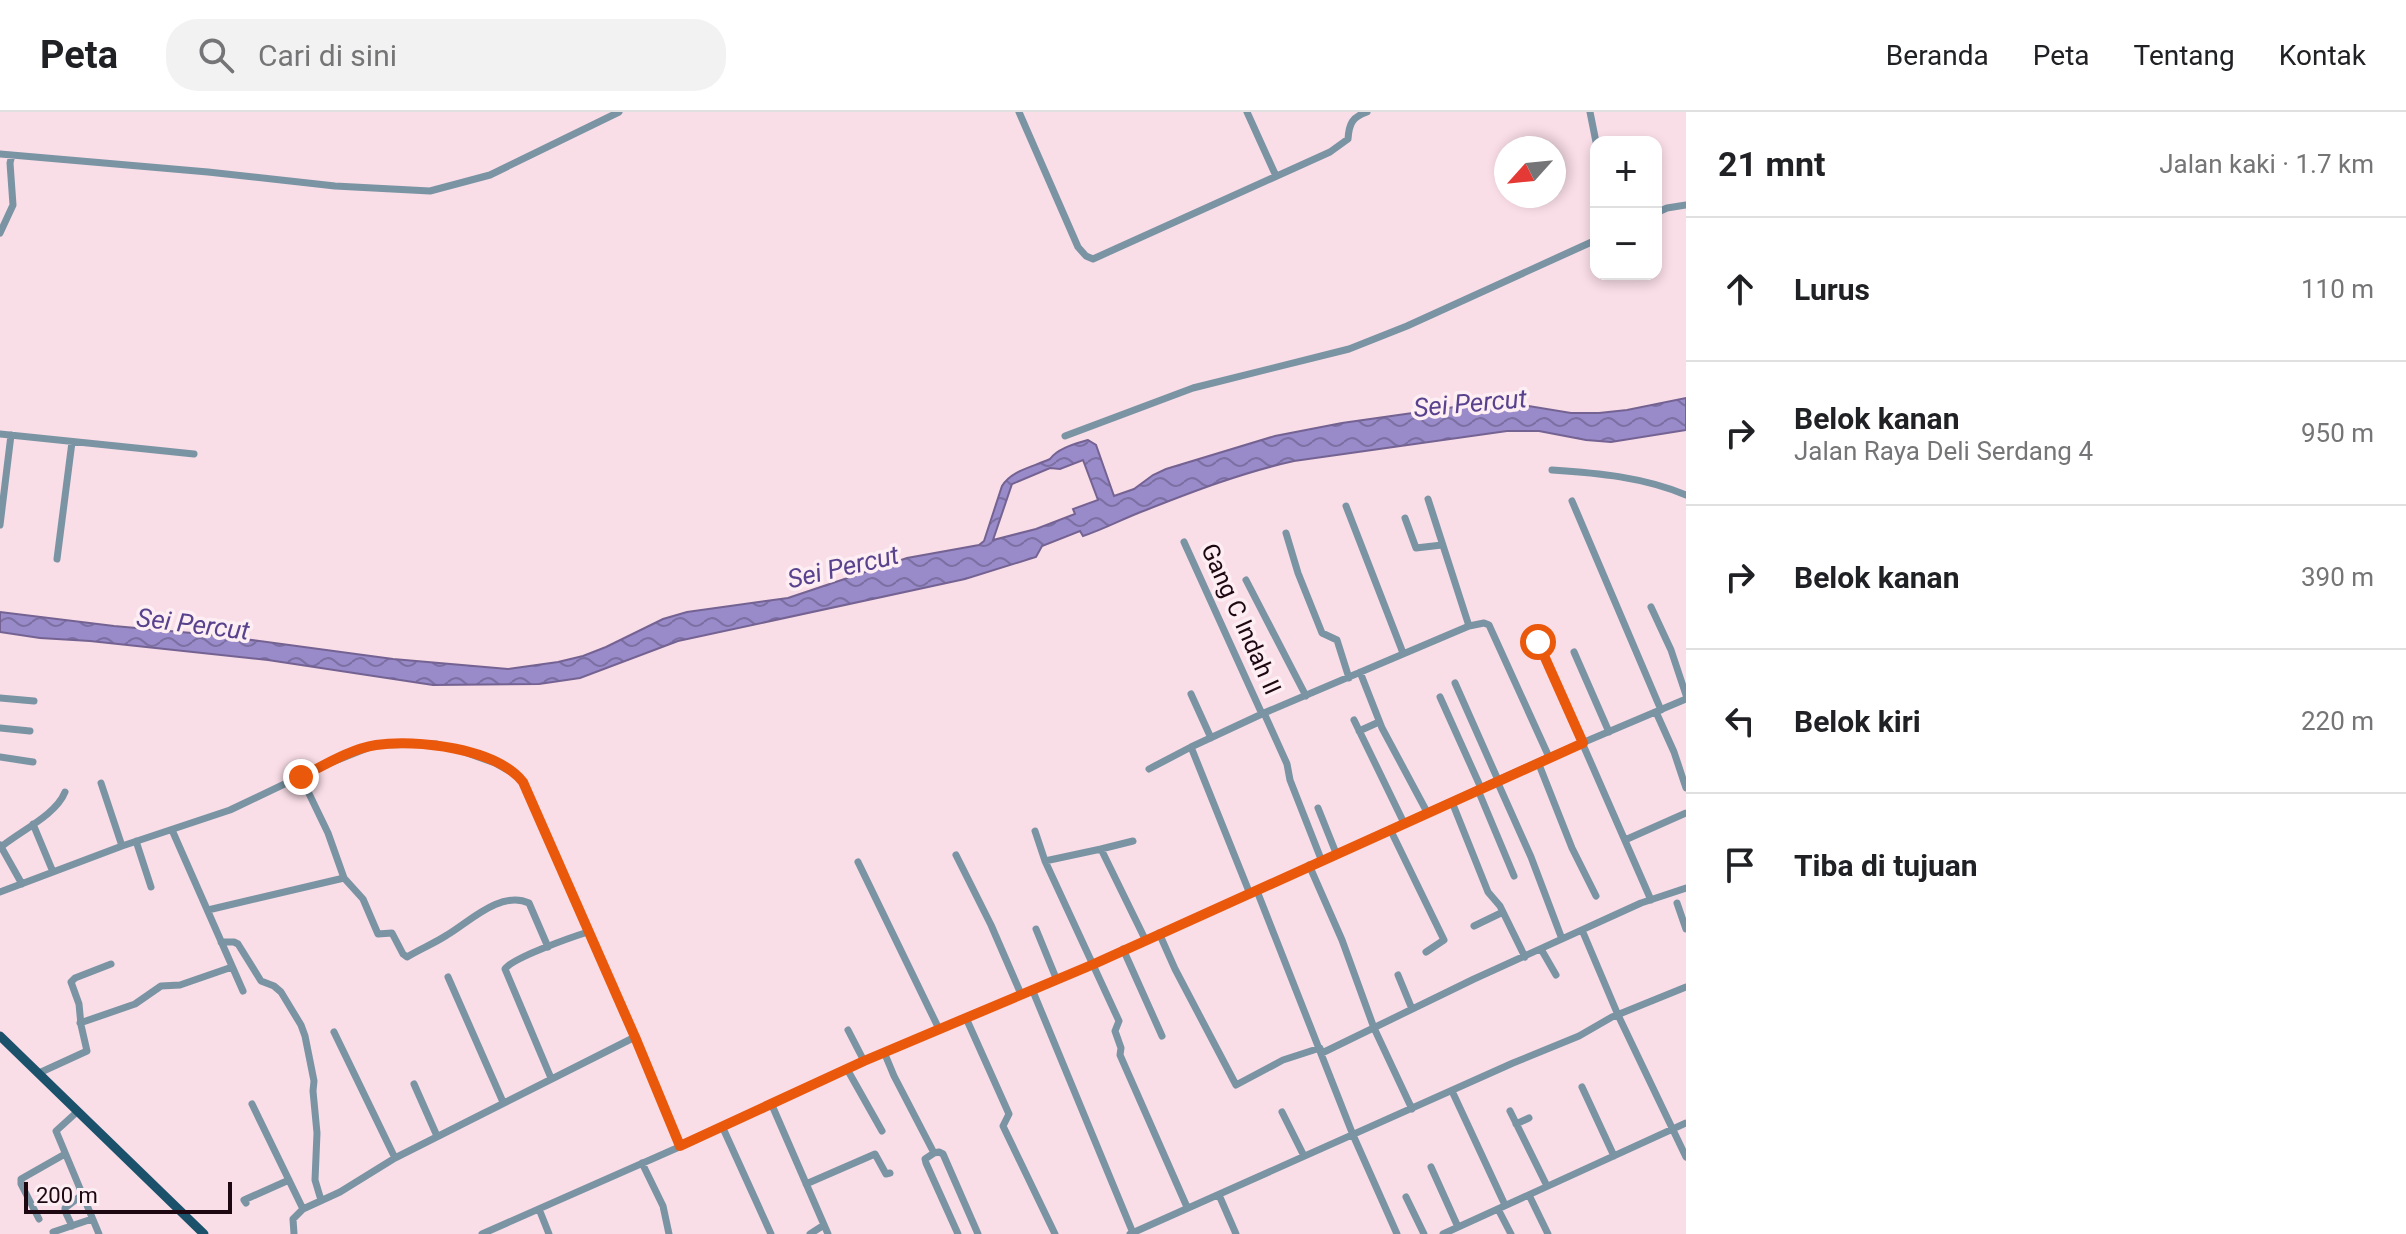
<!DOCTYPE html>
<html lang="id">
<meta charset="utf-8">
<style>
body{margin:0;font-family:Roboto,sans-serif;background:#f2f2f2;color:#202124}
.controls{position:absolute;right:24px;top:24px;display:grid;overflow:hidden;border-radius:16px;box-shadow:0 4px 12px #0003}
.controls button{width:72px;height:72px;display:grid;place-items:center;padding:0;border:0;border-bottom:2px solid #e0e0e0;background:#fff;color:#202124;font:40px sans-serif}
.compass{position:absolute;left:1494px;top:24px;width:72px;height:72px;border-radius:50%;background:#fff;box-shadow:0 4px 12px #0003;rotate:243deg}
.scale{position:absolute;left:24px;bottom:20px;width:208px;box-sizing:border-box;padding-left:8px;border:4px solid #1d0711;border-top:0;font-size:22px;line-height:28px;white-space:nowrap;color:#1d0711;-webkit-text-stroke:6px #fdeef3;paint-order:stroke}
.stop{position:absolute;width:24px;height:24px;margin:-18px;border:6px solid #ea580c;border-radius:50%;background:#fff}
.stop.end{background:#ea580c;border-color:#fff;box-shadow:0 2px 8px #0008}
.list{margin:0;padding:0;list-style:none}
h2{display:flex;justify-content:space-between;align-items:center;height:104px;margin:0;padding:0 32px;font-size:34px}
h2 small{font-size:26px;font-weight:400;color:#757577}
.list li{display:grid;grid-template-columns:52px 1fr auto;gap:24px;align-items:center;box-sizing:border-box;height:144px;padding:0 32px;border-top:2px solid #e0e0e0}
.list b{display:block;font-size:30px;white-space:nowrap}
.list p{margin:0;font-size:26px;white-space:nowrap;color:#757577}
.list em{font-size:26px;font-style:normal;color:#757577}
.icon{flex:none;width:44px;height:44px;fill:none;stroke:currentColor;stroke-width:2;stroke-linecap:round;stroke-linejoin:round}
.map{position:relative;flex:none;width:1686px;height:1122px;overflow:hidden}
header{display:flex;align-items:center;gap:48px;box-sizing:border-box;height:112px;padding:0 40px;background:#fff;border-bottom:2px solid #e0e0e0}
header strong{font-size:38px}
nav{display:flex;gap:44px;margin-inline-start:auto;font-size:28px}
.search{width:560px;height:72px;background:#f2f2f2;display:flex;align-items:center;gap:20px;box-sizing:border-box;padding:0 28px;border-radius:32px;color:#757577;font-size:30px}
main{display:flex}
aside{flex:1;background:#fff}
.map>svg:first-child{display:block}
.water{fill:url(#water-waves);stroke:#746392;stroke-width:2;fill-rule:evenodd}
.lines{fill:none;stroke-linecap:round;stroke-linejoin:round}
.minor{stroke:#7a94a4;stroke-width:7}
.major{stroke:#1b516b;stroke-width:9}
.route{stroke:#ea580c;stroke-width:10}
.labels{text-anchor:middle;stroke-width:7;stroke-linejoin:round;paint-order:stroke}
.street-label{font-size:24px;fill:#1d0711;stroke:#fdeef3}
.water-label{font-size:26px;font-style:italic;fill:#58428e;stroke:#fdeef3}
</style>
<header>
<strong>Peta</strong>
<div class="search"><svg class="icon" aria-label="search" viewBox="0 0 24 24"><circle cx="10" cy="10" r="6"/><path d="M15 15l6 6"/></svg>Cari di sini</div>
<nav><a>Beranda</a><a>Peta</a><a>Tentang</a><a>Kontak</a></nav>
</header>
<main>
<div class="map">
<svg width="1686" height="1122" viewBox="0 0 1686 1122">
<defs>
<pattern id="water-waves" width="16" height="10" patternUnits="userSpaceOnUse" patternTransform="scale(2)"><rect width="16" height="10" fill="#998ac9"/><path d="M0 5q4-4 8 0t8 0" fill="none" stroke="#7c6fa2"/></pattern>
</defs>
<rect width="100%" height="100%" fill="#f9dde7"/>
<path class="water" d="M 1686,286 L 1686,318 L 1611,330 L 1586,328 L 1539,319 L 1507,319 L 1294,349 C 1244,360 1194,379 1146,398 C 1124,406 1105,417 1083,424 L 1080,419 L 1042,434 L 1036,445 L 965,467 L 678,529 L 580,566 L 539,572 L 433,573 L 268,548 L 90,529 L 40,526 L 0,520 L 0,500 L 114,514 L 214,523 L 393,547 L 508,557 L 558,550 L 583,544 L 606,535 L 663,507 L 687,500 L 788,486 L 907,446 L 979,433 L 984,429 L 1002,374 C 1012,358 1033,355 1050,347 C 1058,336 1075,332 1088,328 L 1096,333 L 1114,384 L 1134,377 L 1153,363 L 1166,357 L 1275,324 L 1342,311 L 1469,293 L 1516,292 L 1571,301 L 1599,301 L 1627,298 ZM 1083,348 L 1098,388 L 1073,397 L 1075,402 L 1036,417 L 993,428 L 1012,372 L 1050,356 L 1060,357 Z"/>
<g class="lines">
<path class="minor" d="M 1019,0 L 1078,135 L 1086,144 L 1093,147 L 1330,40 L 1348,27 C 1349,12 1352,5 1367,0
M 1247,0 L 1276,64
M 1590,0 L 1596,30
M 0,42 L 208,60 L 335,74 L 430,79 L 490,63 L 619,0
M 1656,101 L 1667,96 L 1686,93
M 0,121 L 13,93 L 10,51 L 12,43
M 0,322 L 194,342
M 1065,324 L 1193,276 L 1349,237 L 1407,214 L 1596,128
M 1552,358 C 1598,361 1643,365 1686,383
M 1572,389 L 1661,598
M 1346,394 L 1403,541
M 1405,406 L 1416,436 L 1442,433
M 0,413 L 11,323
M 1286,421 L 1298,461 L 1322,521 L 1337,528 L 1349,566
M 1184,430 L 1262,602
M 57,447 L 72,330
M 1246,468 L 1306,584
M 1651,495 L 1671,538 L 1686,583
M 1469,514 L 1484,511 L 1489,513 L 1549,645
M 1538,530 L 1651,788
M 1574,540 L 1609,620
M 1360,560 L 1382,616 L 1427,700
M 1455,571 L 1498,668
M 1191,582 L 1211,626
M 1440,585 L 1481,676
M 0,586 L 34,589
M 1656,600 L 1674,640 L 1686,676
M 1264,601 L 1287,652 L 1290,668 L 1321,747
M 1354,608 L 1404,711
M 0,616 L 30,619
M 1359,619 L 1379,610
M 0,645 L 33,650
M 1538,650 L 1572,736 L 1596,784
M 1149,657 L 1191,635
M 1497,669 L 1531,745 L 1562,827
M 101,671 L 122,734
M 1478,678 L 1514,764
M 1452,690 L 1488,780 L 1500,794 L 1525,845
M 1318,696 L 1336,741
M 33,712 L 53,760
M 1390,717 L 1444,828 L 1426,840
M 172,718 L 243,879
M 1035,719 L 1045,749 L 1119,909 L 1115,919 L 1121,936 L 1120,943 L 1187,1095
M 1625,728 L 1686,701
M 136,729 L 151,775
M 0,733 L 22,772
M 1,735 C 20,719 56,703 65,680
M 1101,737 L 1133,729
M 956,743 L 991,813 L 1021,882
M 1045,749 L 1101,737 L 1145,827
M 858,750 L 939,917
M 1309,753 L 1342,828 L 1374,916 L 1412,997
M 344,766 L 363,787 L 378,822 L 392,821 L 403,842 L 407,845 C 420,837 435,831 447,823 C 469,810 501,778 529,791 L 548,835
M 1257,779 L 1353,1023 L 1397,1122
M 0,780 L 122,734 L 230,698 L 320,655 L 375,633 L 436,632 L 456,637 L 495,651 L 518,664 L 523,670 L 635,925 L 680,1034
M 1250,782 L 1191,635 L 1264,601 L 1469,514 L 1428,387
M 1677,791 L 1686,817
M 208,798 L 344,766 L 328,721 L 301,665
M 1474,814 L 1503,800
M 1036,817 L 1056,866
M 1582,818 L 1618,903 L 1686,1045
M 1159,821 L 1175,857 L 1236,973 L 1283,948 L 1320,936
M 221,830 L 234,830 L 238,832 L 261,869 L 274,874 L 281,880 L 301,913 L 305,924 L 314,969 L 313,979 L 317,1021 L 315,1068 L 321,1088
M 1123,837 L 1162,924
M 1541,837 L 1556,863
M 1398,863 L 1412,897
M 448,865 L 503,990
M 1032,877 L 1133,1121
M 966,906 L 1009,1002 L 1003,1014 L 1055,1122
M 80,911 L 135,892 L 161,874 L 180,873 L 232,855
M 848,918 L 864,949
M 334,920 L 395,1046
M 884,940 L 894,964 L 934,1041 L 925,1047 L 926,1051 L 958,1122
M 1322,941 L 1474,867 L 1641,791 L 1686,776
M 847,957 L 882,1019
M 39,961 L 87,939 L 81,913 L 79,892 L 71,870 L 75,866 L 111,852
M 551,966 L 505,857 C 512,846 572,825 588,820
M 414,972 L 437,1024
M 1582,975 L 1614,1044
M 1452,979 L 1505,1093
M 771,991 L 828,1122
M 252,992 L 303,1097
M 78,999 L 56,1019 L 99,1122
M 1510,999 L 1547,1074
M 1282,1000 L 1304,1044
M 1516,1012 L 1529,1006
M 722,1014 L 771,1122
M 934,1041 L 939,1040 L 943,1042 L 978,1122
M 642,1051 L 663,1094 L 669,1122
M 1431,1055 L 1458,1115
M 806,1072 L 875,1042 L 886,1062 L 890,1061
M 1219,1083 L 1236,1122
M 1529,1083 L 1548,1122
M 1406,1085 L 1424,1122
M 246,1091 L 244,1088 L 289,1068
M 539,1097 L 549,1122
M 1498,1097 L 1511,1122
M 39,1107 L 21,1072 L 21,1067 L 65,1042
M 72,1114 L 65,1099 L 65,1096 L 82,1083
M 53,1120 L 92,1107
M 294,1122 L 293,1107 L 303,1097 L 340,1080 L 395,1046 L 635,925
M 482,1122 L 686,1032 L 873,945 L 1094,852 L 1549,645 L 1686,587
M 810,1122 L 824,1113
M 1130,1122 L 1513,951 L 1579,924 L 1612,905 L 1686,875
M 1443,1122 L 1686,1011"/>
<path class="major" d="M 0,924 L 204,1122"/>
</g>
<g class="lines">
<path class="route" d="M 301,665 C 323,654 350,637 376,633 C 416,627 496,636 523,670 L 635,925 L 680,1034 L 864,949 L 1094,852 L 1583,631 L 1538,530"/>
</g>
<g class="labels">
<g class="street-label">
<text transform="translate(1241 507) rotate(66)" y="8">Gang C Indah II</text>
</g>
<g class="water-label">
<text transform="translate(1470 291) rotate(-5)" y="9">Sei Percut</text>
<text transform="translate(843 455) rotate(-13)" y="9">Sei Percut</text>
<text transform="translate(193 512) rotate(7)" y="9">Sei Percut</text>
</g>
</g>
</svg>
<div class="controls">
<button>+</button>
<button>−</button>
</div>
<svg class="compass" viewBox="-18 -18 36 36"><path d="M0-13l5 13h-10z" fill="#e53935"/><path d="M0 13l5-13h-10z" fill="#757577"/></svg>
<div class="scale">200 m</div>
<div class="stop" style="left:1538px;top:530px"></div>
<div class="stop end" style="left:301px;top:665px"></div>
</div>
<aside>
<h2>21 mnt<small>Jalan kaki · 1.7 km</small></h2>
<ul class="list">
<li><svg class="icon" aria-label="ahead" viewBox="0 0 24 24"><path d="M12 20V5M6 11l6-6 6 6"/></svg><div><b>Lurus</b></div><em>110 m</em></li>
<li><svg class="icon" aria-label="right" viewBox="0 0 24 24"><path d="M7 20v-9h11M14 6l5 5-5 5"/></svg><div><b>Belok kanan</b><p>Jalan Raya Deli Serdang 4</p></div><em>950 m</em></li>
<li><svg class="icon" aria-label="right" viewBox="0 0 24 24"><path d="M7 20v-9h11M14 6l5 5-5 5"/></svg><div><b>Belok kanan</b></div><em>390 m</em></li>
<li><svg class="icon" aria-label="left" viewBox="0 0 24 24"><path d="M17 20v-9H6M10 6l-5 5 5 5"/></svg><div><b>Belok kiri</b></div><em>220 m</em></li>
<li><svg class="icon" aria-label="arrive" viewBox="0 0 24 24"><path d="M6 21V4h12l-3 4 3 4H6"/></svg><div><b>Tiba di tujuan</b></div></li>
</ul>
</aside>
</main>
